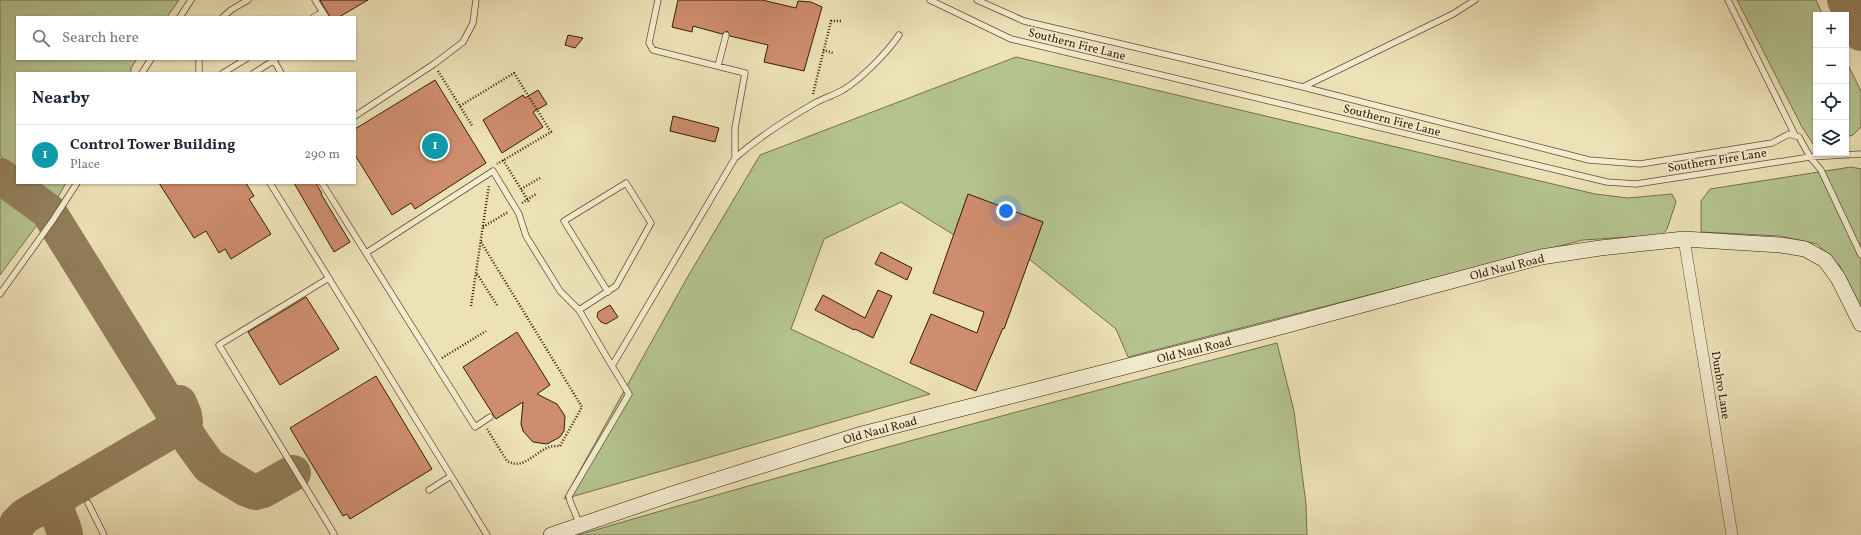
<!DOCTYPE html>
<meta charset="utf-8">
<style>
body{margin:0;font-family:Vollkorn,serif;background:#f2f2f3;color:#1f2937}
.controls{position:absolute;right:12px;top:12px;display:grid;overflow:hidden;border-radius:0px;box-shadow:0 1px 3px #0004}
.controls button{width:36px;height:36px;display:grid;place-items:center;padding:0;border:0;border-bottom:1px solid #e0e1e3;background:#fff;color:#1f2937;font:20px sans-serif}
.you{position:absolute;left:1006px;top:211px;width:14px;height:14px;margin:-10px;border:3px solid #fff;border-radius:50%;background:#1a73e8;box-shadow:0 0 0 6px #1a73e833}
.badge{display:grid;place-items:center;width:26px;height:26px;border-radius:50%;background:#8f2418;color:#fff;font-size:13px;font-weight:700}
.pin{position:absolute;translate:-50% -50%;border:2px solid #fff;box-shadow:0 1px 4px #0006}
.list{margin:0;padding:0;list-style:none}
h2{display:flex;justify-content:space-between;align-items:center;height:52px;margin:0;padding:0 16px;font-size:17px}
h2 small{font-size:13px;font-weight:400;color:#747a83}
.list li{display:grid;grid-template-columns:26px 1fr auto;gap:12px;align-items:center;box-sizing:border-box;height:60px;padding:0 16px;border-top:1px solid #e0e1e3}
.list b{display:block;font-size:15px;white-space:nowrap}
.list p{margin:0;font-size:13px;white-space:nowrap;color:#747a83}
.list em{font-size:13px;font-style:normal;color:#747a83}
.icon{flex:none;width:22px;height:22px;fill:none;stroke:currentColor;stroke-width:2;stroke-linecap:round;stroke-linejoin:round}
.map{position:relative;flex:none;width:1861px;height:535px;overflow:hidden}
.search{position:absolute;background:#fff;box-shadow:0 1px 3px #0004;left:16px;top:16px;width:340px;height:44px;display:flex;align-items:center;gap:10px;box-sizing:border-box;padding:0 14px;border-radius:0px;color:#747a83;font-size:15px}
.panel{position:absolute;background:#fff;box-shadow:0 1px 3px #0004;left:16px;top:72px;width:340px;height:112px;border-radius:0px}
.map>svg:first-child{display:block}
.green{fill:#b4c390;stroke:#767049}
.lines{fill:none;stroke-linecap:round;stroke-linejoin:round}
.taxiway{stroke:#927e5c;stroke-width:36}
.building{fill:#ce8d6e;stroke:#371c02}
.lane-casing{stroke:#644d2f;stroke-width:7}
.street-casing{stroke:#644d2f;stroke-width:12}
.secondary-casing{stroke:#371c02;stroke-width:16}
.path{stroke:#371c02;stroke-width:2.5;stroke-dasharray:1 2;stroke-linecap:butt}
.lane{stroke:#f3ecd0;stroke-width:5.5}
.street{stroke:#f3ecd0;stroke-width:11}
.secondary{stroke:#f3ecd0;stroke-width:15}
.labels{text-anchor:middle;stroke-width:3.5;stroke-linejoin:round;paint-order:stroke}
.street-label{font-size:12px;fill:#371c02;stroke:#f3ecd0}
</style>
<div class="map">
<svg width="1861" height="535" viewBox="0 0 1861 535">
<rect width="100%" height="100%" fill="#ece1b7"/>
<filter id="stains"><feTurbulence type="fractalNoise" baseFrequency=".005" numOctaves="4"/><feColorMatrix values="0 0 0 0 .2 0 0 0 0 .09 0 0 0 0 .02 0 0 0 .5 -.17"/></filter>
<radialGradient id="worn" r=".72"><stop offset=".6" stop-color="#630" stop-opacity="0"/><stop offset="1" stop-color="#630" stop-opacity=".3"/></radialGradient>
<path class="green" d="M 0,0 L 179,0 L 167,17 L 17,17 L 17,59 L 137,59 L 131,68 L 131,73 L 17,73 L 17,168 L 0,156 Z
M 1737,0 L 1816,0 L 1823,15 L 1816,15 L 1816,143 L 1813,144 L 1802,127 Z
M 1016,57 L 1595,194 L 1628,198 L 1672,194 L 1676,202 L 1667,229 L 1662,235 L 1583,240 L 1128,357 L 1116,329 L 1029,259 L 1043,222 L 968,195 L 954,235 L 901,202 L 824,239 L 791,329 L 930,394 L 564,499 L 687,278 L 760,155 Z
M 1846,61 L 1861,91 L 1861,127 L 1853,135 L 1846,137 Z
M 1851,167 L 1861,169 L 1861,308 L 1840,266 L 1817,244 L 1780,236 L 1701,232 L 1701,201 L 1710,189 Z
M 39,183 L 66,183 L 58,197 Z
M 0,193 L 15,203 L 37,225 L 0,275 Z
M 1277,343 L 1294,411 L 1306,504 L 1307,535 L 578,535 C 810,467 1043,404 1277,343 Z"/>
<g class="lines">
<path class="taxiway" d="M 1845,0 L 1861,33
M 0,176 L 48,211 L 193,444 L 209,466 L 247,489 L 255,492 L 263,490 L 293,473
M 14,535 L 17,524 L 25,516 L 181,425 L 185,422 L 184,415 L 179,403
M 65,535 C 62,514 45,508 69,490"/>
</g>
<path class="building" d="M 320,0 L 368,0 L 339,17 L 330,17 Z
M 678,0 L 762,0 L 796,8 L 798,1 L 811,2 L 822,7 L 804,71 L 764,62 L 768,45 L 730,36 L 727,31 L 722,34 L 693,26 L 692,32 L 672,27 Z
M 568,35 L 583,38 L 575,48 L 565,45 Z
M 435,80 L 486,163 L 415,209 L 411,203 L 392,215 L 355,155 L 355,129 Z
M 538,90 L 547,104 L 533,112 L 543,127 L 502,153 L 483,120 L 523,95 L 525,98 Z
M 673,116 L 719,128 L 715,142 L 670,131 Z
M 159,183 L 246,183 L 254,196 L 249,199 L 271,234 L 231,259 L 225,249 L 219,253 L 206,231 L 194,238 Z
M 294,183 L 316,183 L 322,194 L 321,194 L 350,242 L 334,252 Z
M 968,194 L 1043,222 L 1004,329 L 1003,328 L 976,391 L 910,363 L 931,314 L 977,333 L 984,312 L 933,293 Z
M 881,252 L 912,268 L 907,280 L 875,264 Z
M 878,290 L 892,296 L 873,338 L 855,329 L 854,330 L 815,310 L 823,295 L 865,318 Z
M 306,297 L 339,349 L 280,385 L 248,332 Z
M 610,305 L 618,317 L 606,324 L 601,322 L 597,317 L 598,312 Z
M 517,332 L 550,385 L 537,394 L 557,404 L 565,416 L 564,431 L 560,437 L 547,444 L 533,442 L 523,431 L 521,424 L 523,402 L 496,419 L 463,367 Z
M 376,376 L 432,469 L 350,519 L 347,514 L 343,516 L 290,428 Z"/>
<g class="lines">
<defs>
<path id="lane" d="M 315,0 L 326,17
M 658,0 L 649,43 L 653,50 L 745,73 L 735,128 L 735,158 C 759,137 787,119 815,103 C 824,98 834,95 843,90 C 861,79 887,53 899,35
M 930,0 L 1011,39 L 1607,182 L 1636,184 L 1810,157 L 1861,154
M 977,0 L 1024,21 L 1303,87 L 1453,14 L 1475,0
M 1728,0 L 1795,135
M 180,17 L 191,0
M 223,17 L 231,10 L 248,0
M 314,17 L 323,12
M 199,59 L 199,73
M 273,59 L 281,73
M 718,66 L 726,35
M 142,73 L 151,59
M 223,73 L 246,59
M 254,73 L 276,59
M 1303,87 L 1589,160 L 1640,164 L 1772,143 L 1789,134 L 1799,137 L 1810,157 L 1821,170 L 1861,255
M 355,116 L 434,64 L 463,42 L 473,23 L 476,0
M 270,183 L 451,476 L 429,490
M 322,183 L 475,427 L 490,417
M 366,253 L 493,171 L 519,214 L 526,236 L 560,291 L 579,310 L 612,366
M 329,278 L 219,345 L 334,534 L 333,535
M 0,294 L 53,220 L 77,183
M 579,310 L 616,286 L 651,223 L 626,183 L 564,221 L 608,292
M 451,476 L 487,535
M 88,503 L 104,535
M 580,525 L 570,501 L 569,496 L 629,394 L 612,366 L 735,158"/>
<path id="street" d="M 1684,239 L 1732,535"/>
<path id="secondary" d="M 551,535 L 672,494 L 862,434 L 1269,330 L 1541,257 L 1600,248 L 1684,239 L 1781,245 L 1805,249 L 1825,260 L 1838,278 L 1861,324"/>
</defs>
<use href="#lane" class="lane-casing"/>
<use href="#street" class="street-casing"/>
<use href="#secondary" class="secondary-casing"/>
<path class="path" d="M 823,50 L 833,53
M 438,71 L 473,127
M 813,94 L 831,21 L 841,21
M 460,106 L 514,73 L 551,132 L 497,164
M 503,160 L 529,202
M 521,189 L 540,178
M 522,203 L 536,194
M 483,227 L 508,212
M 481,242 L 582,407 L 560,446 C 556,446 551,446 547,448 C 533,454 523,470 507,461 L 487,429
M 477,274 L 497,305
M 471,306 L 489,185
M 442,358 L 486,331"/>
<use href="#lane" class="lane"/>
<use href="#street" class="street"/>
<use href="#secondary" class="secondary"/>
</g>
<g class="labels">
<g class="street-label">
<text transform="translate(1077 44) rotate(14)" y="4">Southern Fire Lane</text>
<text transform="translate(1392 120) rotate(14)" y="4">Southern Fire Lane</text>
<text transform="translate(1717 160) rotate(-9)" y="4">Southern Fire Lane</text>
<text transform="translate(1507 267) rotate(-14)" y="4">Old Naul Road</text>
<text transform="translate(1194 350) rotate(-14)" y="4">Old Naul Road</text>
<text transform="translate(1721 385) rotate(81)" y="4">Dunbro Lane</text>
<text transform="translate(880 430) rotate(-15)" y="4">Old Naul Road</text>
</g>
</g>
<rect width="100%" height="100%" filter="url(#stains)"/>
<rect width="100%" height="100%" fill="url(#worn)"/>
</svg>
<div class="controls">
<button>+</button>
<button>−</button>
<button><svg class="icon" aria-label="locate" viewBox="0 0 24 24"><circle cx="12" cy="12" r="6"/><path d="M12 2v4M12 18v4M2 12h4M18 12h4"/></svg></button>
<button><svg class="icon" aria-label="layers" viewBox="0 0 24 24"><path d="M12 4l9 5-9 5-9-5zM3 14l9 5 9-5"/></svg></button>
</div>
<div class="you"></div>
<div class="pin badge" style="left:435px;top:146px;background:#0f9aa8">1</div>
<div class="search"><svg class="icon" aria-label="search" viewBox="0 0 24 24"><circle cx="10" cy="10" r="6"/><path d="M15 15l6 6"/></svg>Search here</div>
<section class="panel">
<h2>Nearby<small></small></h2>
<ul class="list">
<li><span class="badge" style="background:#0f9aa8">1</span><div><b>Control Tower Building</b><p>Place</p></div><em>290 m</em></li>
</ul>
</section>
</div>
